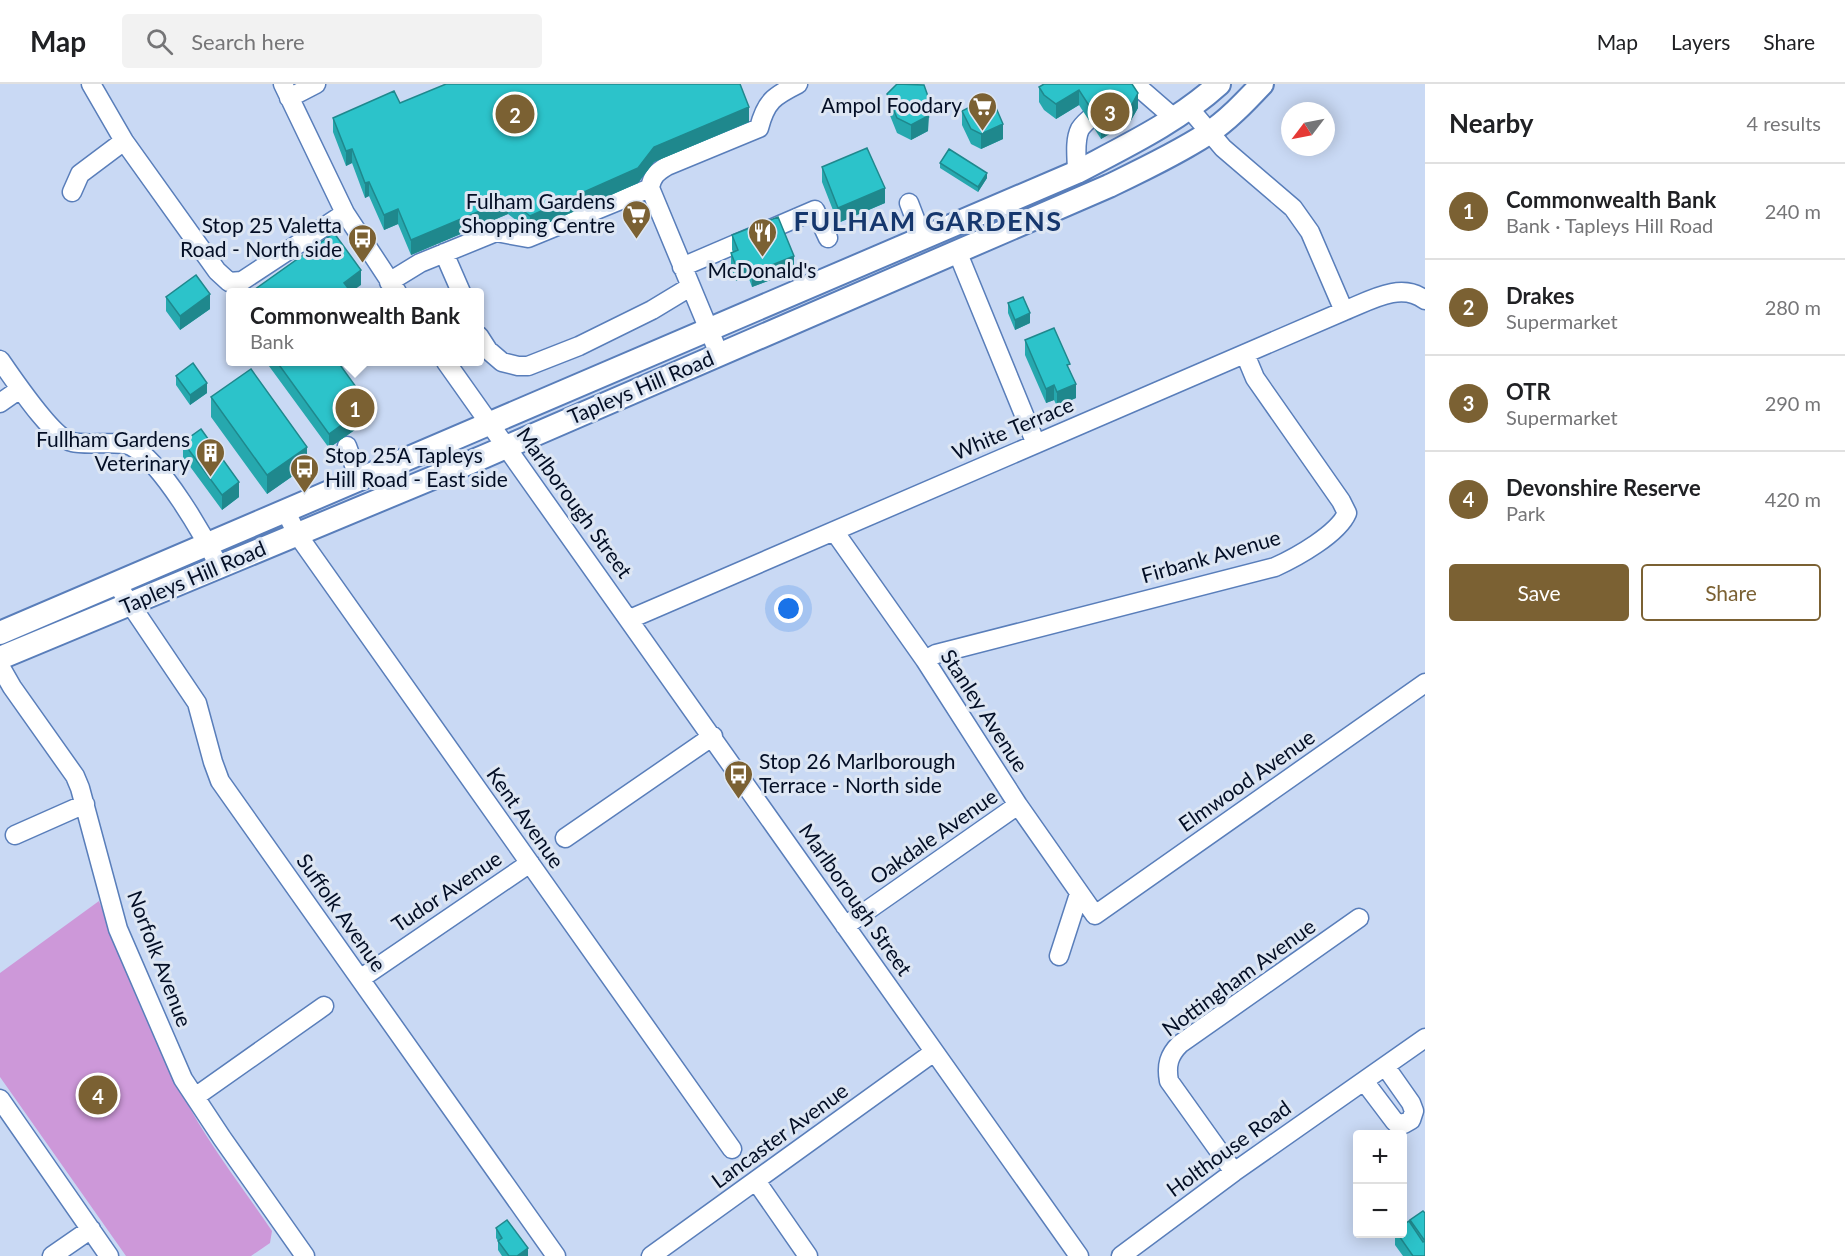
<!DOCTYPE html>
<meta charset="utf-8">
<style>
body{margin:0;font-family:Lato,sans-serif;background:#f2f2f2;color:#202124}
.controls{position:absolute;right:18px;bottom:18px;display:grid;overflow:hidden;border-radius:6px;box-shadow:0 3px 15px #0003}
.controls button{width:54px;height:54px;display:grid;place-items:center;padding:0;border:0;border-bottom:2px solid #e0e0e0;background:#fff;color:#202124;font:30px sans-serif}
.compass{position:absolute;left:1281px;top:18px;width:54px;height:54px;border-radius:50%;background:#fff;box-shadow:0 3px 15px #0003;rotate:238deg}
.you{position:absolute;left:789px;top:525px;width:21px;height:21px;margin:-15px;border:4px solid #fff;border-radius:50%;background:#1a73e8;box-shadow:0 0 0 9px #1a73e833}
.badge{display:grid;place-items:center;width:39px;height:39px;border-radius:50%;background:#7b6133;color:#fff;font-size:20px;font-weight:700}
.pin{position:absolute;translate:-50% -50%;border:3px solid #fff;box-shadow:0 2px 6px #0006}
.popup{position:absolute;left:226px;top:204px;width:258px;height:78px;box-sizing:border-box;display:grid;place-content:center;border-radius:6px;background:#fff;filter:drop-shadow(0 2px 4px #0005);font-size:20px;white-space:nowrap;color:#757577}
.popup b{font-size:22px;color:#202124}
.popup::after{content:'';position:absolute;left:50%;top:100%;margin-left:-12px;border:12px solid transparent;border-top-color:#fff}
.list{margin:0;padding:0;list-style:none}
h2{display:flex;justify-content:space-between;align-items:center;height:78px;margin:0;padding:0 24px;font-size:26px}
h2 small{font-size:20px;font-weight:400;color:#757577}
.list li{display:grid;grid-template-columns:39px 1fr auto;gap:18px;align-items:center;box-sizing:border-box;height:96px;padding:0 24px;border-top:2px solid #e0e0e0}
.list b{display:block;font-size:22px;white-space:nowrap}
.list p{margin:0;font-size:20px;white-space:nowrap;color:#757577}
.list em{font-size:20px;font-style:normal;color:#757577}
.actions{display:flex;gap:12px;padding:18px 24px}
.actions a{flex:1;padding:14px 0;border:2px solid #7b6133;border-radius:6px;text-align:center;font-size:21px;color:#7b6133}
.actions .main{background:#7b6133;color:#fff}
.icon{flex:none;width:33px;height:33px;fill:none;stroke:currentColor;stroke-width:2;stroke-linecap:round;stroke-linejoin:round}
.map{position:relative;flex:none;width:1425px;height:1172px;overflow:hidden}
header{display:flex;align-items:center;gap:36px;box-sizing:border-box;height:84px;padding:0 30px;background:#fff;border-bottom:2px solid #e0e0e0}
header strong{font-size:28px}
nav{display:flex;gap:33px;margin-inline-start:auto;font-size:21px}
.search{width:420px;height:54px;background:#f2f2f2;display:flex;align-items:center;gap:15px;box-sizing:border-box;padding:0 21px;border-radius:6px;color:#757577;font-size:22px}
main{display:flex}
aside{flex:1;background:#fff}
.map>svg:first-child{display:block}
.green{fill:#cd98d9}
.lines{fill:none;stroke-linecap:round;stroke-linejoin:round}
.minor-casing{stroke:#597eba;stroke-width:21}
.major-casing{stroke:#597eba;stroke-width:26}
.minor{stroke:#fff;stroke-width:18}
.major{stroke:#fff;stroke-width:22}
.wall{fill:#26a8ae}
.shaded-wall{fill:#1f888d}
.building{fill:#2cc3ca;stroke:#1f888d;stroke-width:1.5}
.labels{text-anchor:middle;stroke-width:6;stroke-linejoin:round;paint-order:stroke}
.poi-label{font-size:21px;fill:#030e25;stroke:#dde6f3;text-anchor:end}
.street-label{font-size:21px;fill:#030e25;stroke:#dde6f3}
.district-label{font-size:27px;font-weight:bold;letter-spacing:1.5px;fill:#16376d;stroke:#dde6f3}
</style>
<header>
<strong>Map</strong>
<div class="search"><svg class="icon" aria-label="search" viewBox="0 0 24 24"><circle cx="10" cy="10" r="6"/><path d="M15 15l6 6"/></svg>Search here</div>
<nav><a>Map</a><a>Layers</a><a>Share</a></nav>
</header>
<main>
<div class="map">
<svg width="1425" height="1172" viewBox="0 0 1425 1172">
<rect width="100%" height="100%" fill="#c9d9f4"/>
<path class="green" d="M 99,817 C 125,889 154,959 191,1026 C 214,1067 245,1107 272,1147 L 270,1159 L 251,1172 L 126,1172 L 0,993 L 0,889 Z"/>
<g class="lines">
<defs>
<path id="minor" d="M 91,0 L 124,57 L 217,187 L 229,198 L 242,197 L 345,129
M 283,0 L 345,129 L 397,208
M 289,14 L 316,0
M 1189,24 L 1223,64 L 1293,124 L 1310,148 L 1344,227
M 1077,88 C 1077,75 1074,57 1080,45 C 1088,32 1123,11 1136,1 L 1174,34
M 72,108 L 80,90 L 124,57
M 909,119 L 922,153
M 957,167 L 1036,360
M 444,169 L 461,208
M 682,183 L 815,126 L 828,154
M 389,198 L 420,179 L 496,148 L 528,154 L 650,104
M 479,252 L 488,266 L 502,278 L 518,282 L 528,282 L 579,262 L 652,226 L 690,203
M 719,270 L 650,104 C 652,92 657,88 667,82 L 759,44 C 766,17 774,12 798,0
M 0,276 C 13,294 52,354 72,358 C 87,362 119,356 131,362 C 162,378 204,452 220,484
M 446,278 L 1079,1172
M 0,319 L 20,305
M 347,362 L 359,395
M 285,426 L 297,450 L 732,1065
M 834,447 L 925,576 L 1018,721 L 1095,831 L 1425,599
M 116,499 L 197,619 L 213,678 L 220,697 L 556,1172
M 630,535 L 1344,227 C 1369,217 1401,197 1425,216
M 925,576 L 936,570 L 1275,483 C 1297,473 1338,450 1347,429 L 1341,417 L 1255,294 L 1245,270
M 0,582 L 12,603 L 75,692 L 80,704 L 118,845 L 183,995 L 222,1054 L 305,1172
M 15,751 L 85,720
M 565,754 L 713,652
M 845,842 L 1018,721
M 1059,872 L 1079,810
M 360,895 L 530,779
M 1364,997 L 1395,1038 L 1404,1040 L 1411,1036 L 1414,1027 L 1411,1019 L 1385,982
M 195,1013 L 324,922
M 0,1015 L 109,1172
M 1234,1088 L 1169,997 C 1166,981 1169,971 1180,960 L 1359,834
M 756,1097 L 808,1172
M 52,1172 L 91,1145
M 651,1172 L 934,968
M 1121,1172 L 1234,1088 L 1425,954"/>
<path id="major" d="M 0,549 L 1077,88 C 1126,62 1177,38 1219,0
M 0,574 L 483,373 L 1109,102 C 1142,86 1176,70 1207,50 C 1227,37 1245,18 1262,0"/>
</defs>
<use href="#minor" class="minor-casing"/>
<use href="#major" class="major-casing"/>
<use href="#minor" class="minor"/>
<use href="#major" class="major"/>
</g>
<path class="wall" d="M 1132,0 L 1138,24 L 1130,38 L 1101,55 L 1079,21 L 1056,35 L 1044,26 L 1039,18 L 1039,3 Z
M 887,10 L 930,33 L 928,34 L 928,47 L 911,56 L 897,49 L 887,24 Z
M 400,19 L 749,38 L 654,78 L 638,99 L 530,147 L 508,130 L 411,171 L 398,140 L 384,146 L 369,112 L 365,114 L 352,79 L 346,82 L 333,48 L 333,34 Z
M 962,27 L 1003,55 L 981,65 L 971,60 L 962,41 Z
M 940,79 L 987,94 L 978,108 L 940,84 Z
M 822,83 L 885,119 L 838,139 L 822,98 Z
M 732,151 L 794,187 L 752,203 L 748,192 L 736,197 L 731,184 L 731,169 L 733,168 L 732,166 Z
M 166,213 L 210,225 L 180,246 L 166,227 Z
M 1008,219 L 1030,239 L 1015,246 L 1008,229 Z
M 1025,256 L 1070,286 L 1076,314 L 1057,322 L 1054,316 L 1046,319 L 1025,271 Z
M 266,278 L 338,278 L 369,336 L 329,364 Z
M 176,292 L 207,309 L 190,321 L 176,301 Z
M 211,313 L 307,382 L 267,410 L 211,333 Z
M 183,358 L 239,413 L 222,426 L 183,373 Z
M 1425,1129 L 1425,1172 L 1403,1172 L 1395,1161 L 1395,1149 L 1402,1149 L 1410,1140 L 1410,1136 Z
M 496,1144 L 528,1172 L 502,1172 L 498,1166 L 498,1157 L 496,1154 Z"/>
<path class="shaded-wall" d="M 1079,6 L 1079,21 L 1056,35 L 1056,20 Z
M 1138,9 L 1138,24 L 1130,38 L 1101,55 L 1101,40 Z
M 930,18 L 928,47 L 911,56 L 911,41 Z
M 749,23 L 749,38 L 654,78 L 638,99 L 530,147 L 530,132 L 654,63 Z
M 1003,40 L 1003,55 L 981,65 L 981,50 Z
M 352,65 L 352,79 L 346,82 L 346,67 Z
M 987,89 L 987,94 L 978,108 L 978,103 Z
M 369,98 L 369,112 L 365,114 L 365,99 Z
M 885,104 L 885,119 L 838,139 L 838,124 Z
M 508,115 L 508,130 L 411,171 L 411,156 Z
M 398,125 L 398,140 L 384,146 L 384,131 Z
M 794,172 L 794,187 L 752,203 L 752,189 Z
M 748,177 L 748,192 L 736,197 L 736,182 Z
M 361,186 L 361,201 L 351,208 L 344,199 Z
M 210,210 L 210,225 L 180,246 L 180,232 Z
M 1030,229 L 1030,239 L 1015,246 L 1015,236 Z
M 207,299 L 207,309 L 190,321 L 190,311 Z
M 1076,300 L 1076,314 L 1057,322 L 1057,308 Z
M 1054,301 L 1054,316 L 1046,319 L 1046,305 Z
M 369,321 L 369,336 L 329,364 L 329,350 Z
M 307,363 L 307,382 L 267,410 L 267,391 Z
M 239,398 L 239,413 L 222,426 L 222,411 Z
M 528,1164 L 528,1172 L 517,1172 Z"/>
<path class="building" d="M 446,0 L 740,0 L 749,23 L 654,63 L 638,84 L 530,132 L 508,115 L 411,156 L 398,125 L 384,131 L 369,98 L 365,99 L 352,65 L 346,67 L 333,34 L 394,7 L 400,19 Z
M 897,0 L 924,1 L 930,18 L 926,22 L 928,32 L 911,41 L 897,34 L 887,10 Z
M 1044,0 L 1132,0 L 1138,9 L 1130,24 L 1101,40 L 1079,6 L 1056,20 L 1044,11 L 1039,3 Z
M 991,12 L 1003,40 L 981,50 L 971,45 L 962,27 Z
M 867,64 L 885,104 L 838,124 L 822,83 Z
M 949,65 L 987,89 L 978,103 L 940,79 Z
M 778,133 L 794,172 L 752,189 L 748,177 L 736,182 L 731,169 L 738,166 L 732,151 Z
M 334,149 L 361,186 L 344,199 L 351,208 L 251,208 Z
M 196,191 L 210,210 L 180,232 L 166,213 Z
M 1023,213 L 1030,229 L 1015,236 L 1008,219 Z
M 1054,244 L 1070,280 L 1067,281 L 1076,300 L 1057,308 L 1054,301 L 1046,305 L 1025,256 Z
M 277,278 L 338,278 L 369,321 L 329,350 Z
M 193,279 L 207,299 L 190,311 L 176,292 Z
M 251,285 L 307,363 L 267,391 L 211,313 Z
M 201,345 L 239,398 L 222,411 L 183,358 Z
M 1423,1127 L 1425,1129 L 1425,1172 L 1413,1172 L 1397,1149 L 1402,1149 L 1402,1142 L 1409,1137 L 1423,1158 L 1425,1157 L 1410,1136 Z
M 507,1136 L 528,1164 L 517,1172 L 509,1172 L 498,1157 L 502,1154 L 496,1144 Z"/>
<defs>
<symbol id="supermarket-pin" viewBox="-11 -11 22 30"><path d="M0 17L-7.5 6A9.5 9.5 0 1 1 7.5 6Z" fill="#7b6133" stroke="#dde6f3"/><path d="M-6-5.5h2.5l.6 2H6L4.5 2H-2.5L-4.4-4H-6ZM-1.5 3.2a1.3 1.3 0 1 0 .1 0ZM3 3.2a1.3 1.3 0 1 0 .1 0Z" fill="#fff"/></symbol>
<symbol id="restaurant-pin" viewBox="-11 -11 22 30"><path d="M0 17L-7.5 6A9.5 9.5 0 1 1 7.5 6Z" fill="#7b6133" stroke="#dde6f3"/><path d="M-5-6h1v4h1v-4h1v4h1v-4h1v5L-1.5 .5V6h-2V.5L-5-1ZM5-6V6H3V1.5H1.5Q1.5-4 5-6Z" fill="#fff"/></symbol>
<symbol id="bus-pin" viewBox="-11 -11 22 30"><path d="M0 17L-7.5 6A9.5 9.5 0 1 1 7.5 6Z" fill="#7b6133" stroke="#dde6f3"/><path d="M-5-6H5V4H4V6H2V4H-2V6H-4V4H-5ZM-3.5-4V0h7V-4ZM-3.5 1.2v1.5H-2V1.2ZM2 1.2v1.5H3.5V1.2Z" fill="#fff"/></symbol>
<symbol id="building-pin" viewBox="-11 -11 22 30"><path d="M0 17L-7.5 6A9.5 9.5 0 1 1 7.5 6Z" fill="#7b6133" stroke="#dde6f3"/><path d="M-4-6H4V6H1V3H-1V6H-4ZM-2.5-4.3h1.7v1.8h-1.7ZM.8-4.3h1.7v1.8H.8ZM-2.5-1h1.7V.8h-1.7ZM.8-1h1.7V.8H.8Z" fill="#fff"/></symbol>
</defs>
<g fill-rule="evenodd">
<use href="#supermarket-pin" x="966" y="6" width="33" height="45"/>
<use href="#supermarket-pin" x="620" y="114" width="33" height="45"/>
<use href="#restaurant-pin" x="746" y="132" width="33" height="45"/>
<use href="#bus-pin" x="346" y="138" width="33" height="45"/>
<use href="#building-pin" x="194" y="352" width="33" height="45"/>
<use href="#bus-pin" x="288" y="368" width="33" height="45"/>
<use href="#bus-pin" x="722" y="674" width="33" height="45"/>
</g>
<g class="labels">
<g class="poi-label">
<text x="962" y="29">Ampol Foodary</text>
<text x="615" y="125">Fulham Gardens<tspan x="615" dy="24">Shopping Centre</tspan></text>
<text x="342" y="149">Stop 25 Valetta<tspan x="342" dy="24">Road - North side</tspan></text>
<text x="762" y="194" text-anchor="middle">McDonald's</text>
<text x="190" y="363">Fullham Gardens<tspan x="190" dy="24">Veterinary</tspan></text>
<text x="325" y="379" text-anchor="start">Stop 25A Tapleys<tspan x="325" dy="24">Hill Road - East side</tspan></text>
<text x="759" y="685" text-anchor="start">Stop 26 Marlborough<tspan x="759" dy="24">Terrace - North side</tspan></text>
</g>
<g class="street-label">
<text transform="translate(641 304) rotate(-23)" y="7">Tapleys Hill Road</text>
<text transform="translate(1013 345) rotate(-23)" y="7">White Terrace</text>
<text transform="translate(574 419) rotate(54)" y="7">Marlborough Street</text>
<text transform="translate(1211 473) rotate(-16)" y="7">Firbank Avenue</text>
<text transform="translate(193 494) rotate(-23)" y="7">Tapleys Hill Road</text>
<text transform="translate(984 627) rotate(57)" y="7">Stanley Avenue</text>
<text transform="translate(1247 697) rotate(-35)" y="7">Elmwood Avenue</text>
<text transform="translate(525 734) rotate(55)" y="7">Kent Avenue</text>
<text transform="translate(934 753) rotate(-35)" y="7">Oakdale Avenue</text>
<text transform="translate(447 808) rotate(-34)" y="7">Tudor Avenue</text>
<text transform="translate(855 816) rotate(55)" y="7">Marlborough Street</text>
<text transform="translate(341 829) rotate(55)" y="7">Suffolk Avenue</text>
<text transform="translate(159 875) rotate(69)" y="7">Norfolk Avenue</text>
<text transform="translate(1239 894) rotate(-36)" y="7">Nottingham Avenue</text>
<text transform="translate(780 1052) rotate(-36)" y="7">Lancaster Avenue</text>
<text transform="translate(1229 1065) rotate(-36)" y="7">Holthouse Road</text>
</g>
<g class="district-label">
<text x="928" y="147">FULHAM GARDENS</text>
</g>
</g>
</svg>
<div class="controls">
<button>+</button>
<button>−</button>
</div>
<svg class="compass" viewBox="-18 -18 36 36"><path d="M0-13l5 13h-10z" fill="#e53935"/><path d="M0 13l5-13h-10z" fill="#757577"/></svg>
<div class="you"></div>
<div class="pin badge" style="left:355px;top:324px">1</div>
<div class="popup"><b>Commonwealth Bank</b>Bank</div>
<div class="pin badge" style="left:515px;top:30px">2</div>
<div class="pin badge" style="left:1110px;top:28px">3</div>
<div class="pin badge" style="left:98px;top:1011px">4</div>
</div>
<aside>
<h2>Nearby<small>4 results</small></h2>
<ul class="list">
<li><span class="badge">1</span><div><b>Commonwealth Bank</b><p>Bank · Tapleys Hill Road</p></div><em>240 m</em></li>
<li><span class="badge">2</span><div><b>Drakes</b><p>Supermarket</p></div><em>280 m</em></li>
<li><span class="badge">3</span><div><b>OTR</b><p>Supermarket</p></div><em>290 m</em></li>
<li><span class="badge">4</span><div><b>Devonshire Reserve</b><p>Park</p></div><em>420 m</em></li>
</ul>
<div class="actions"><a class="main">Save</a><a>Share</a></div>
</aside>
</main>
